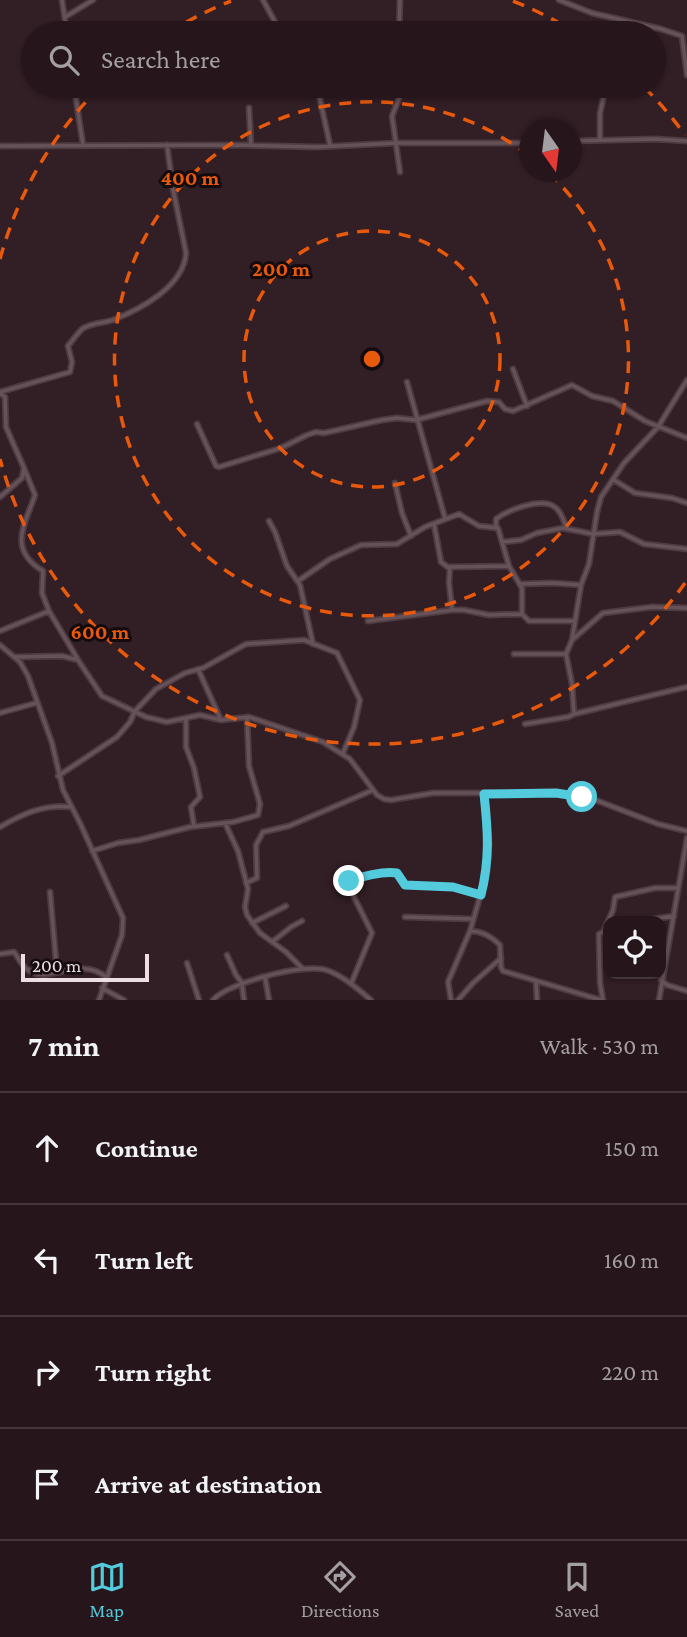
<!DOCTYPE html>
<meta charset="utf-8">
<style>
body{margin:0;font-family:"Crimson Pro",serif;background:#322329;color:#f1f3f6}
.controls{position:absolute;right:21px;bottom:21px;display:grid;overflow:hidden;border-radius:14px;box-shadow:0 2px 5px #0004}
.controls button{width:63px;height:63px;display:grid;place-items:center;padding:0;border:0;border-bottom:2px solid #42353b;background:#26161c;color:#f1f3f6;font:35px sans-serif}
.compass{position:absolute;left:519px;top:119px;width:63px;height:63px;border-radius:50%;background:#26161c;box-shadow:0 2px 5px #0004;rotate:166deg}
.scale{position:absolute;left:21px;bottom:18px;width:128px;box-sizing:border-box;padding-left:7px;border:4px solid #ecdee3;border-top:0;font-size:19px;line-height:24px;white-space:nowrap;color:#ecdee3;-webkit-text-stroke:5px #140b0e;paint-order:stroke}
.stop{position:absolute;width:21px;height:21px;margin:-16px;border:5px solid #54cadd;border-radius:50%;background:#fff}
.stop.end{background:#54cadd;border-color:#fff;box-shadow:0 2px 7px #0008}
.list{margin:0;padding:0;list-style:none}
h2{display:flex;justify-content:space-between;align-items:center;height:91px;margin:0;padding:0 28px;font-size:30px}
h2 small{font-size:23px;font-weight:400;color:#a49fa3}
.list li{display:grid;grid-template-columns:46px 1fr auto;gap:21px;align-items:center;box-sizing:border-box;height:112px;padding:0 28px;border-top:2px solid #42353b}
.list b{display:block;font-size:26px;white-space:nowrap}
.list em{font-size:23px;font-style:normal;color:#a49fa3}
.icon{flex:none;width:38px;height:38px;fill:none;stroke:currentColor;stroke-width:2;stroke-linecap:round;stroke-linejoin:round}
.map{position:relative;flex:none;width:687px;height:1000px;overflow:hidden}
.search{position:absolute;background:#26161c;box-shadow:0 2px 5px #0004;left:21px;right:21px;top:21px;height:77px;display:flex;align-items:center;gap:18px;box-sizing:border-box;padding:0 24px;border-radius:38px;color:#a49fa3;font-size:26px}
.sheet{height:539px;background:#26161c}
nav{display:flex;justify-content:space-around;align-items:center;box-sizing:border-box;height:98px;border-top:2px solid #42353b;background:#26161c;font-size:19px;color:#a49fa3}
nav a{display:grid;justify-items:center;gap:4px}
nav .on{color:#54cadd}
.map>svg:first-child{display:block}
.lines{fill:none;stroke-linecap:round;stroke-linejoin:round}
.minor-casing{stroke:#4c3b41;stroke-width:7}
.minor{stroke:#675158;stroke-width:3.5}
.route{stroke:#54cadd;stroke-width:9}
.ring{fill:none;stroke:#e8590c;stroke-width:3.5;stroke-dasharray:12 9}
.centre{fill:#e8590c;stroke:#140b0e;stroke-width:3.5}
.ring-label{font-size:21px;text-anchor:middle;font-weight:bold;fill:#e8590c;stroke:#140b0e;stroke-width:6;stroke-linejoin:round;paint-order:stroke}
</style>
<div class="map">
<svg width="687" height="1000" viewBox="0 0 687 1000">
<rect width="100%" height="100%" fill="#321e25"/>
<g class="lines">
<defs>
<path id="minor" d="M 62,0 L 67,33
M 263,0 L 275,22 L 285,33
M 559,0 L 592,13 L 661,29 L 682,36 L 687,75
M 65,17 L 93,0
M 399,33 L 400,0
M 624,33 L 631,23
M 74,86 L 83,145
M 317,86 L 330,145
M 397,86 L 400,96 L 392,116 L 400,172
M 249,108 L 251,145
M 600,139 L 600,113 L 606,86
M 572,141 L 655,139 L 687,141
M 0,146 L 236,145 L 317,147 L 396,143 L 530,143
M 513,369 L 527,406
M 407,382 L 445,518
M 0,392 L 70,372 L 72,362 L 68,346 C 72,341 77,334 82,329 C 90,323 104,323 113,320 C 141,309 184,286 186,253 L 173,189 L 167,145
M 0,393 L 5,397 L 6,427 L 24,468 L 22,478 L 0,497
M 197,424 L 216,466 L 219,467 L 281,448 L 307,435 L 316,432 L 324,433 L 382,420 L 397,418 L 416,420 L 487,401 L 499,402 L 505,409 L 513,411 L 572,385 L 592,396 L 613,401 L 645,421 L 687,438
M 24,468 L 35,495 C 25,525 7,549 43,571 L 42,593 L 49,611 L 77,658
M 614,480 L 635,493 L 672,498 L 687,503
M 395,483 L 402,513 L 411,536
M 269,521 L 275,532 L 287,566 L 300,585 L 313,644
M 434,524 L 441,562 L 449,568
M 496,527 L 496,519 C 508,510 543,496 556,508 C 562,513 564,522 567,529
M 502,542 L 521,540 L 537,533 L 563,528 L 593,534 L 620,532 L 644,544 L 687,549
M 298,581 L 330,559 L 361,545 L 397,544 L 425,527 L 459,514 L 479,526 L 498,528 L 509,566 L 522,588 L 522,614
M 520,584 L 553,583 L 581,585
M 452,610 L 449,582 L 450,567 L 509,566
M 368,621 L 452,610 L 464,610 L 489,615 L 522,614 L 529,621 L 575,621
M 0,631 L 49,611
M 572,640 L 603,613 L 652,607 L 687,608
M 0,645 L 20,662 L 28,676 L 52,743 L 63,790 L 80,823 L 123,918 L 122,935 L 99,1000
M 514,654 L 566,654
M 15,657 L 62,656 L 78,660 L 102,696 L 146,717 L 167,722 L 200,715 L 221,720 L 249,717 L 323,742 L 350,759 L 377,795 L 384,799 L 391,800 L 433,793 L 556,793 L 598,801 L 658,824 L 687,831
M 198,669 L 220,718
M 0,713 L 36,703
M 574,714 L 687,687
M 186,718 L 186,747 L 194,768 L 200,797 L 191,807 L 194,826
M 525,724 L 568,717 L 574,714 L 572,684 L 566,654 L 572,640 L 581,585 L 589,564 L 597,512 L 601,497 L 624,463 L 658,427 L 687,380
M 58,776 L 117,737 L 130,722 L 135,711 L 156,689 L 185,673 L 203,668 L 246,644 L 304,640 L 337,653 L 360,700 L 354,727 L 343,753
M 225,823 L 238,851 L 248,889 L 245,907 L 247,915 L 260,933 L 286,952 L 302,968
M 0,827 C 22,814 44,804 70,807
M 92,851 L 118,843 L 139,840 L 190,827 L 233,822 L 258,815 L 260,804 L 249,766 L 247,717
M 246,883 L 257,878 L 256,845 L 263,832 L 289,826 L 373,790
M 50,892 L 57,972
M 405,917 L 473,919
M 639,921 L 674,916
M 252,923 L 286,906
M 604,930 L 613,910 L 615,897 L 655,888 L 678,888
M 470,931 C 482,931 492,937 500,945 L 501,967 L 503,971 L 601,1000
M 272,942 L 291,927 L 302,921
M 0,954 L 14,952 C 19,958 21,966 28,970 C 50,985 80,955 106,977
M 227,955 L 236,975 L 243,984
M 187,963 L 199,1000
M 265,977 L 269,1000
M 661,980 L 667,985 L 687,991
M 536,982 L 537,1000
M 351,984 L 372,933 L 352,893 L 349,881 C 364,876 382,871 397,873 L 405,885 L 453,887 L 481,895
M 242,985 L 244,1000
M 102,988 L 124,1000
M 213,1000 C 227,983 304,963 326,970 C 342,975 358,989 371,1000
M 451,1000 L 448,982 L 470,931 L 486,876 L 489,845 L 484,794
M 458,1000 L 473,983 L 501,958
M 603,1000 L 600,983 L 599,934 L 608,929
M 659,1000 L 687,838"/>
</defs>
<use href="#minor" class="minor-casing"/>
<use href="#minor" class="minor"/>
</g>
<g class="lines">
<path class="route" d="M 349,881 C 364,876 382,871 397,873 L 405,885 L 453,887 L 481,895 C 490,859 488,831 484,794 L 556,793 L 582,797"/>
</g>
<g class="ring">
<circle cx="372" cy="359" r="128"/>
<path d="M549 173A257 257 0 1 1 528 155"/>
<path d="M685 583A385 385 0 0 1 0 459M0 259A385 385 0 0 1 100 87M168 33A385 385 0 0 1 231 1M513 1A385 385 0 0 1 576 33M644 87A385 385 0 0 1 685 135"/>
</g>
<circle cx="372" cy="359" r="10" class="centre"/>
<g class="ring-label">
<text x="190" y="185">400 m</text>
<text x="281" y="276">200 m</text>
<text x="100" y="639">600 m</text>
</g>
</svg>
<div class="controls">
<button><svg class="icon" aria-label="locate" viewBox="0 0 24 24"><circle cx="12" cy="12" r="6"/><path d="M12 2v4M12 18v4M2 12h4M18 12h4"/></svg></button>
</div>
<svg class="compass" viewBox="-18 -18 36 36"><path d="M0-13l5 13h-10z" fill="#e53935"/><path d="M0 13l5-13h-10z" fill="#a49fa3"/></svg>
<div class="scale">200 m</div>
<div class="stop" style="left:582px;top:797px"></div>
<div class="stop end" style="left:349px;top:881px"></div>
<div class="search"><svg class="icon" aria-label="search" viewBox="0 0 24 24"><circle cx="10" cy="10" r="6"/><path d="M15 15l6 6"/></svg>Search here</div>
</div>
<section class="sheet">
<h2>7 min<small>Walk · 530 m</small></h2>
<ul class="list">
<li><svg class="icon" aria-label="ahead" viewBox="0 0 24 24"><path d="M12 20V5M6 11l6-6 6 6"/></svg><div><b>Continue</b></div><em>150 m</em></li>
<li><svg class="icon" aria-label="left" viewBox="0 0 24 24"><path d="M17 20v-9H6M10 6l-5 5 5 5"/></svg><div><b>Turn left</b></div><em>160 m</em></li>
<li><svg class="icon" aria-label="right" viewBox="0 0 24 24"><path d="M7 20v-9h11M14 6l5 5-5 5"/></svg><div><b>Turn right</b></div><em>220 m</em></li>
<li><svg class="icon" aria-label="arrive" viewBox="0 0 24 24"><path d="M6 21V4h12l-3 4 3 4H6"/></svg><div><b>Arrive at destination</b></div></li>
</ul>
</section>
<nav>
<a class="on"><svg class="icon" aria-label="map" viewBox="0 0 24 24"><path d="M3 6l6-2 6 2 6-2v14l-6 2-6-2-6 2zM9 4v14M15 6v14"/></svg>Map</a>
<a><svg class="icon" aria-label="directions" viewBox="0 0 24 24"><path d="M12 3l9 9-9 9-9-9zM9 14v-3h6M13 9l2 2-2 2"/></svg>Directions</a>
<a><svg class="icon" aria-label="saved" viewBox="0 0 24 24"><path d="M7 4h10v16l-5-4-5 4z"/></svg>Saved</a>
</nav>
